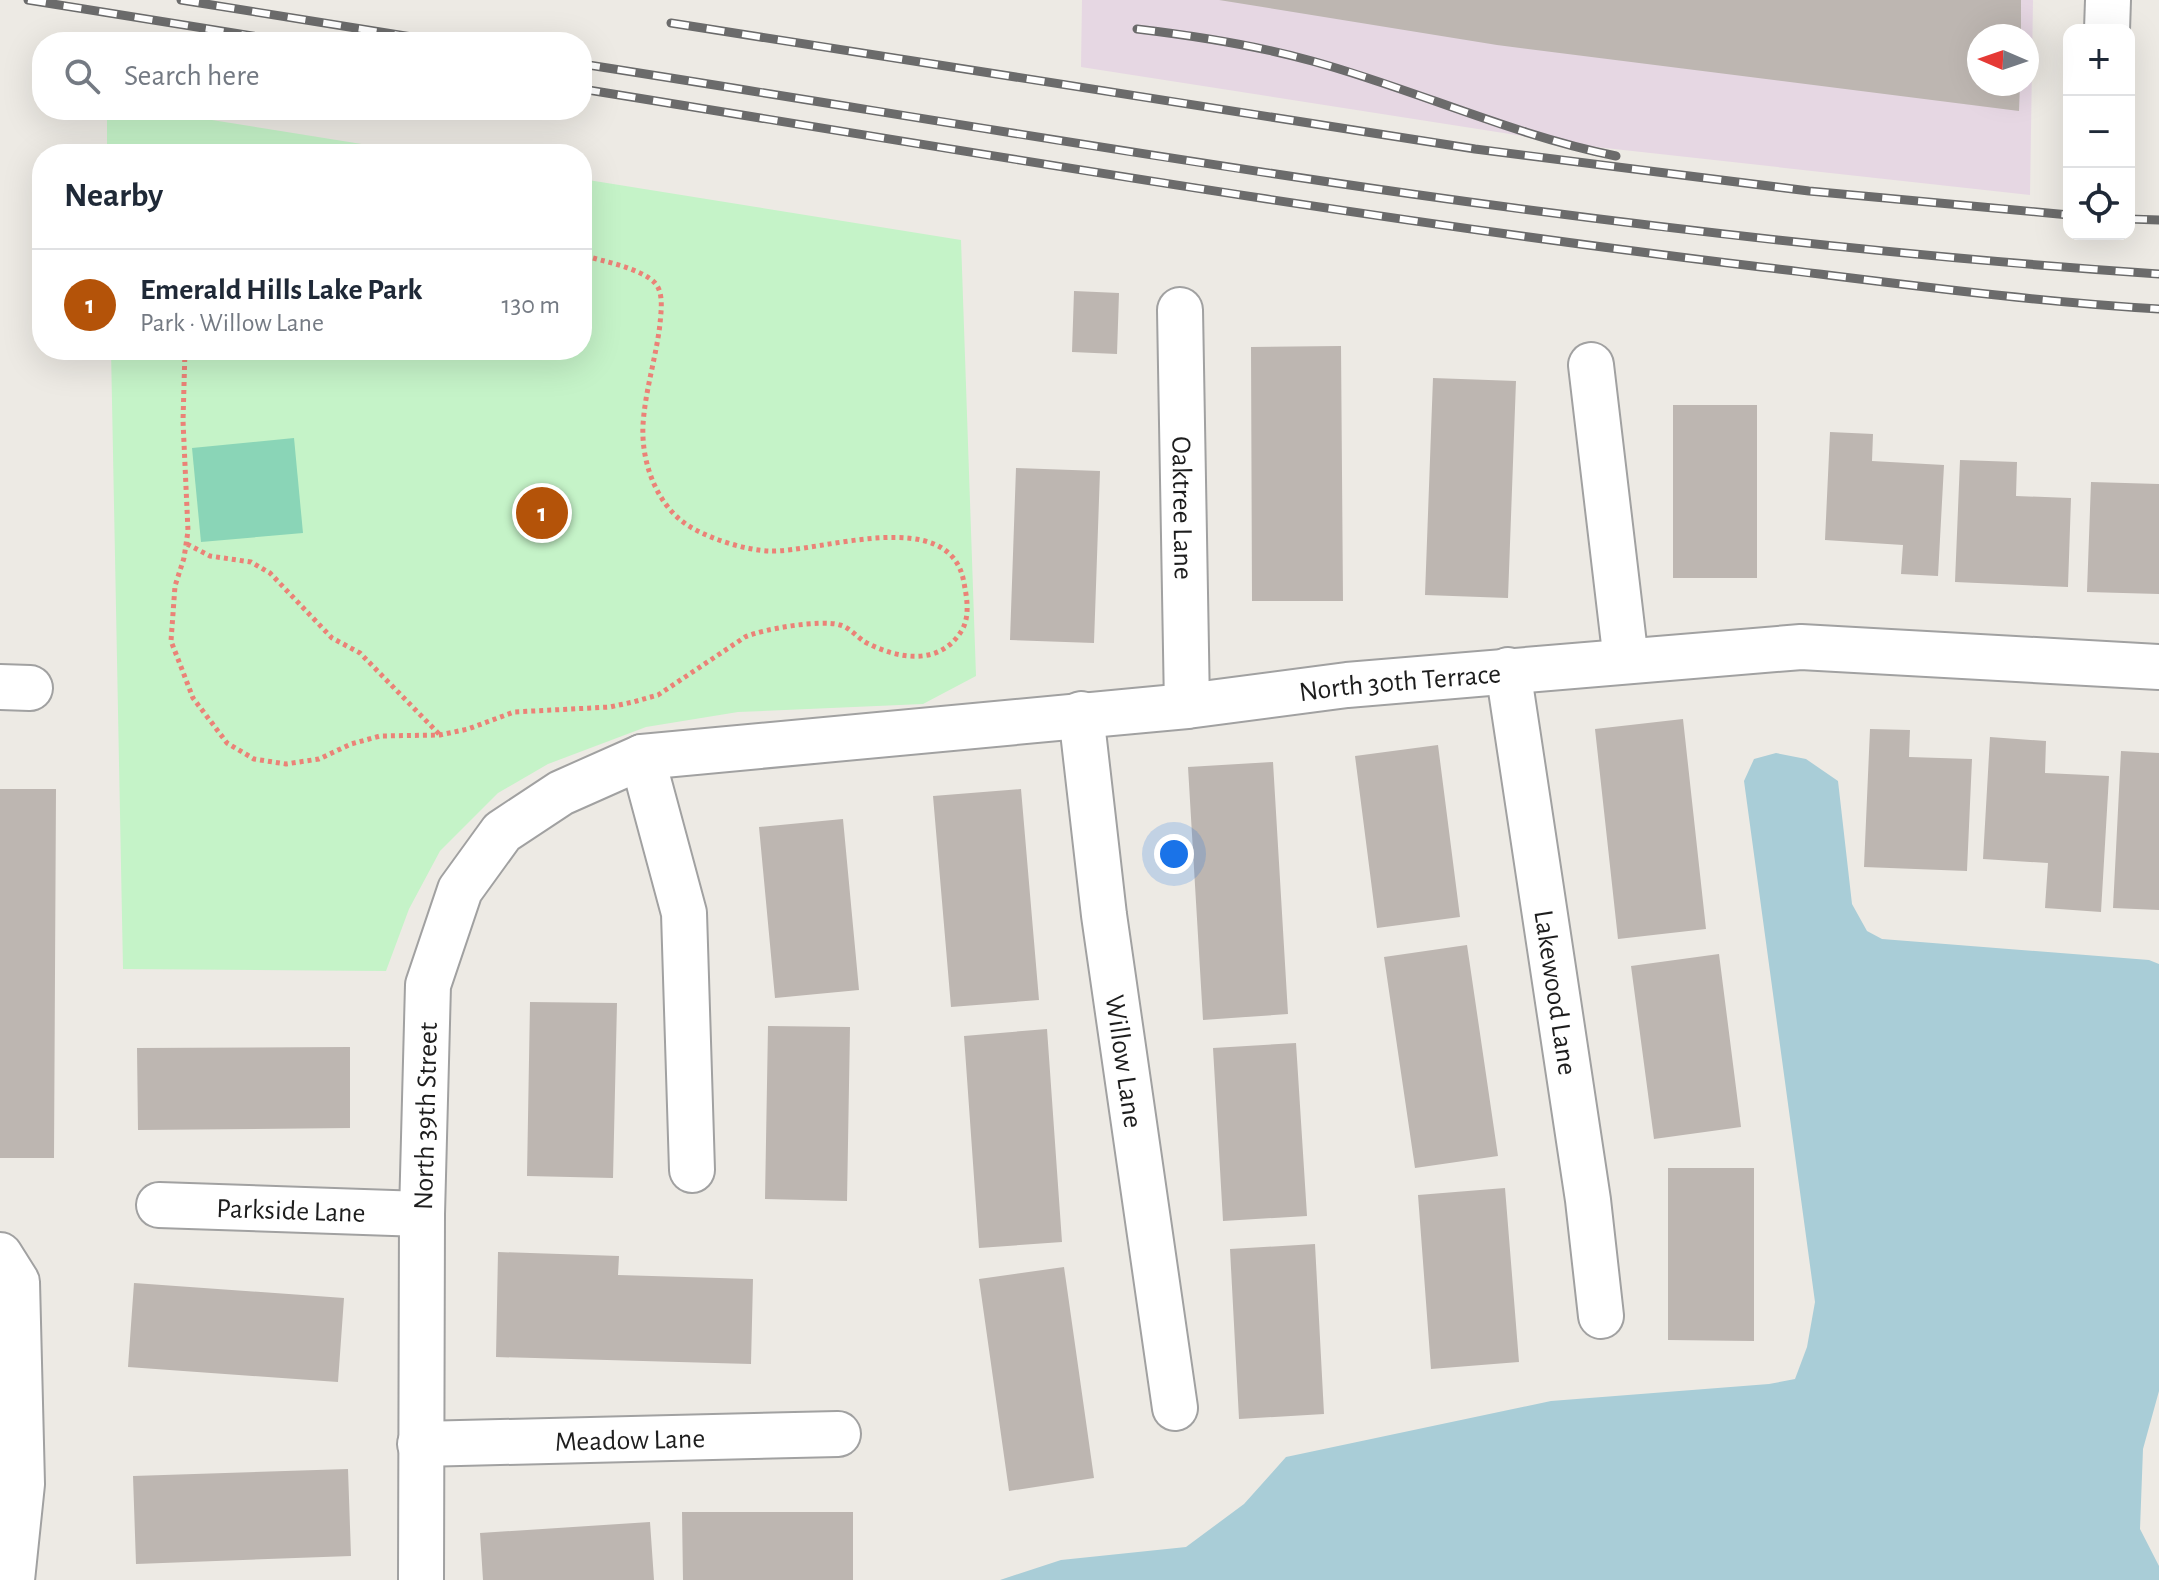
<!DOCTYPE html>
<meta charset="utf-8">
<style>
body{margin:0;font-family:"Alegreya Sans",sans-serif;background:#f2f2f3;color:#1f2937}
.controls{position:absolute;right:24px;top:24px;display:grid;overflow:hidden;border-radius:16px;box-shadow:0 8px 32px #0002}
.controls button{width:72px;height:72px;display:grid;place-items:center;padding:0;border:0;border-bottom:2px solid #e0e1e3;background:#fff;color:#1f2937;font:40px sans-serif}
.compass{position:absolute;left:1967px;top:24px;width:72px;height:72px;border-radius:50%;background:#fff;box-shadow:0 8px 32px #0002;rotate:272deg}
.you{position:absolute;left:1174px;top:854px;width:28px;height:28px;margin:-20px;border:6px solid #fff;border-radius:50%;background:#1a73e8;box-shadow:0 0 0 12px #1a73e833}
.badge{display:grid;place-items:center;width:52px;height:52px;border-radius:50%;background:#b45309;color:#fff;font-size:26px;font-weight:700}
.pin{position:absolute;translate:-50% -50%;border:4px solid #fff;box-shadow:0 2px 8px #0006}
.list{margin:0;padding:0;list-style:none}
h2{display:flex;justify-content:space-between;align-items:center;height:104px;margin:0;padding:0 32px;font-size:34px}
h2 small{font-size:26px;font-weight:400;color:#747a83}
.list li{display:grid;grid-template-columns:52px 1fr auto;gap:24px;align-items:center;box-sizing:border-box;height:112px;padding:0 32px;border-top:2px solid #e0e1e3}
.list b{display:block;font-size:30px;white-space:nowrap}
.list p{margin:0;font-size:26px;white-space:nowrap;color:#747a83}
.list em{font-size:26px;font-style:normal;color:#747a83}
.icon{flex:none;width:44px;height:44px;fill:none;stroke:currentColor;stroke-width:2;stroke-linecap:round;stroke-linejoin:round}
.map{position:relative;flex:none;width:2159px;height:1580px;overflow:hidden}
.search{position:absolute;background:#fff;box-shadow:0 8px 32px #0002;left:32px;top:32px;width:560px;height:88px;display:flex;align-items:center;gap:20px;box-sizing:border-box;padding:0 28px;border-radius:32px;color:#747a83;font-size:30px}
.panel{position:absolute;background:#fff;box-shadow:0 8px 32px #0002;left:32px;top:144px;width:560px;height:216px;border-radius:32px}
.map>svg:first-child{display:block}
.industrial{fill:#e6d7e3;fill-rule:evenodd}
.park{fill:#c5f3c8}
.pitch{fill:#8ad5b7}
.water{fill:#a9cdd7}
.building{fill:#bdb6b1}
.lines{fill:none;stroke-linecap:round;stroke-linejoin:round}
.minor-casing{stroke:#a1a1a1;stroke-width:48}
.path{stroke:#eb8277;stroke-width:5;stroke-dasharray:4 4;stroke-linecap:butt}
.minor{stroke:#fff;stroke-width:44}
.rail-casing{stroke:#6b6b6b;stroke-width:9}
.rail{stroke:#fff;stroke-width:6;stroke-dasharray:18;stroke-linecap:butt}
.labels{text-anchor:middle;stroke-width:6;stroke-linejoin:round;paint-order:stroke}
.street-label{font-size:28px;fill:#1d1d1d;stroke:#fff}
</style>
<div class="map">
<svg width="2159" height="1580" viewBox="0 0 2159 1580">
<rect width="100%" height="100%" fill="#edeae4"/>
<path class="industrial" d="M 1082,0 L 2033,0 L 2030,195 L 1587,146 L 1081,67 ZM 1979,36 L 2027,36 L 2027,84 L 1979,84 Z"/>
<path class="park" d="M 107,110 L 149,110 L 424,154 L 107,154 Z
M 582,179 L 961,240 L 976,676 L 923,704 L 738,712 L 646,727 L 548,764 L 498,793 L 440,851 L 409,909 L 386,971 L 123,969 L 111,350 L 582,350 Z"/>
<path class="pitch" d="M 294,438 L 303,533 L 201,542 L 192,448 Z"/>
<path class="water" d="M 1776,753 L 1806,759 L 1838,781 L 1852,904 L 1867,931 L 1882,939 L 2149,960 L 2159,964 L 2159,1391 L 2143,1449 L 2140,1529 L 2159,1566 L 2159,1580 L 1000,1580 L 1061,1560 L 1186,1547 L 1244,1504 L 1286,1457 L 1551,1401 L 1769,1384 L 1795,1379 L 1807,1347 L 1815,1302 L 1744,781 L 1754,759 Z"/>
<path class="building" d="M 1219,0 L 2021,0 L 2021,36 L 1979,36 L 1979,84 L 2020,84 L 2019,111 L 1497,45 Z
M 1074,291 L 1119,293 L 1117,354 L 1072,352 Z
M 1341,346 L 1343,601 L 1252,601 L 1251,347 Z
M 1433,378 L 1516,381 L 1508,598 L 1425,595 Z
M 1673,405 L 1757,405 L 1757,578 L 1673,578 Z
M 1830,432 L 1873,434 L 1872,461 L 1944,465 L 1938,576 L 1901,574 L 1903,545 L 1825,540 Z
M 1960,460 L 2017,462 L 2016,496 L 2071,498 L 2068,587 L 1955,582 Z
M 1016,468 L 1100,471 L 1094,643 L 1010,640 Z
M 2091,482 L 2159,484 L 2159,594 L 2087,592 Z
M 1683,719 L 1706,929 L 1618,939 L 1595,729 Z
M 1870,729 L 1910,730 L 1909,757 L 1972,759 L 1967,871 L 1864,867 Z
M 1990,737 L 2046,741 L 2045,773 L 2109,776 L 2101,912 L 2045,908 L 2048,863 L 1983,859 Z
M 1438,745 L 1460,917 L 1377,928 L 1355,756 Z
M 2121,751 L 2159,753 L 2159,910 L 2113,908 Z
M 1273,762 L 1288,1014 L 1203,1020 L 1188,767 Z
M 0,789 L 56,789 L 54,1158 L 0,1158 Z
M 1021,789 L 1039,1000 L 951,1007 L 933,796 Z
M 843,819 L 859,990 L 775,998 L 759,827 Z
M 1467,945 L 1498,1156 L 1415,1168 L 1384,957 Z
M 1719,954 L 1741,1127 L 1654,1139 L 1631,966 Z
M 530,1002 L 617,1003 L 613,1178 L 527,1176 Z
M 768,1026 L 850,1027 L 847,1201 L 765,1199 Z
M 1047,1029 L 1062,1242 L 979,1248 L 964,1036 Z
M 1296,1043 L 1307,1216 L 1223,1221 L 1213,1048 Z
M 350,1047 L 350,1128 L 138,1130 L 137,1048 Z
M 1668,1168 L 1754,1168 L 1754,1341 L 1668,1340 Z
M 1505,1188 L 1519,1362 L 1431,1369 L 1418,1195 Z
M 1315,1244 L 1324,1414 L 1239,1419 L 1230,1249 Z
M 498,1252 L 619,1256 L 618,1275 L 753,1279 L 751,1364 L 496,1357 Z
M 1064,1267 L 1094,1478 L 1009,1491 L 979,1279 Z
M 134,1283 L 344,1298 L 338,1382 L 128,1367 Z
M 348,1469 L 351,1556 L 136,1564 L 133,1476 Z
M 682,1512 L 853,1512 L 853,1580 L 683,1580 Z
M 650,1522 L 654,1580 L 483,1580 L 480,1533 Z"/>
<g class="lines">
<defs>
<g id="minor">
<path d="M 2107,30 L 2108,0"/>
<path id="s1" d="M 1180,310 L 1187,706"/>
<path d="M 1591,365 L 1626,661"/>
<path id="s2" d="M 1508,670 L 1588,1200 L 1601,1316"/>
<path d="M 0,687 L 30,688"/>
<path id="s3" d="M 1081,714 L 1104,915 L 1175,1408"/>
<path d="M 642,757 L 684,913 L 692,1170"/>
<path id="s4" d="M 159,1205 L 422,1214"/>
<path d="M 0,1255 L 17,1282 L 22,1484 L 12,1580"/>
<path id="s5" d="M 420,1444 L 838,1434"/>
<path id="s6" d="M 421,1580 L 422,1214 L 428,985 L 460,890 L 502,832 L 561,793 L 642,757 L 1187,706 L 1347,685 L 1801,647 L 2159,667"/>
</g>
</defs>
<use href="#minor" class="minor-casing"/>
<path class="path" d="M 185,350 L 183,421 L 188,531 L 184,558 L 175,586 L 171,641 L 193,698 L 227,743 L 254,759 L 286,764 L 319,759 L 351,744 L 380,736 L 440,735 L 468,729 L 514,712 L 610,707 L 633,702 L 658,695 L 745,637 C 763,629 821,619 840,625 C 849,627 857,637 865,642 C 897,659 940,667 962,630 C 970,616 967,598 964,583 C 951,503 820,553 769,551 C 746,550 714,540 694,529 C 658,510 641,464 643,425 C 645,391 656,358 660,324 C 661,311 664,293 655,283 C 641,268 602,261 582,255
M 187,544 L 210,556 L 251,562 L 270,573 L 332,638 L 360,653 L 440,735"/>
<use href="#minor" class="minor"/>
<defs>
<path id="rail" d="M 28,0 L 290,42
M 181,0 L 443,42
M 671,23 L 1475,149 L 1809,191 L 2069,215
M 1137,29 C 1196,36 1255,45 1312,61 C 1414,89 1512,135 1616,156
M 582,64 C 858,107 1135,155 1412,194 C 1660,229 1909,257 2159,274
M 582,89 C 972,152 1361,219 1753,266 C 1888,282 2023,301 2159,309
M 2129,219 L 2159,220"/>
</defs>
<use href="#rail" class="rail-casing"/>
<use href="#rail" class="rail"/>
</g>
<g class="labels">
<g class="street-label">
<text dy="10" stroke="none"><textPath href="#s1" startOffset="198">Oaktree Lane</textPath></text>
<text dy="10" stroke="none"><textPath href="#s6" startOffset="1688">North 30th Terrace</textPath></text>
<text dy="10" stroke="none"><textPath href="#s2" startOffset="326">Lakewood Lane</textPath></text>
<text dy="10" stroke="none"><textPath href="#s3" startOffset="350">Willow Lane</textPath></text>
<text dy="10" stroke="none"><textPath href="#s6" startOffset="464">North 39th Street</textPath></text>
<text dy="10" stroke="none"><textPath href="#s4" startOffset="132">Parkside Lane</textPath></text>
<text dy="10" stroke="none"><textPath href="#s5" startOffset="210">Meadow Lane</textPath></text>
</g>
</g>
</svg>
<div class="controls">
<button>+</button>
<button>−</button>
<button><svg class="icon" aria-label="locate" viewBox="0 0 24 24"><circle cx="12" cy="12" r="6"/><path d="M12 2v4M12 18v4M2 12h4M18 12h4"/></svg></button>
</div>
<svg class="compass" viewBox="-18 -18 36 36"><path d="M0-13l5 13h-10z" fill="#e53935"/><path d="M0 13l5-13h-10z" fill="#747a83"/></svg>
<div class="you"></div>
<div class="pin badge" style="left:542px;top:513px">1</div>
<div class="search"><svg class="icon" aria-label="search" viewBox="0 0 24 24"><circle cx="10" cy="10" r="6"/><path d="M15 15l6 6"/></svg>Search here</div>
<section class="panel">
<h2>Nearby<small></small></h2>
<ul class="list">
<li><span class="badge">1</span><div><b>Emerald Hills Lake Park</b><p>Park · Willow Lane</p></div><em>130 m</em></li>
</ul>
</section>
</div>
